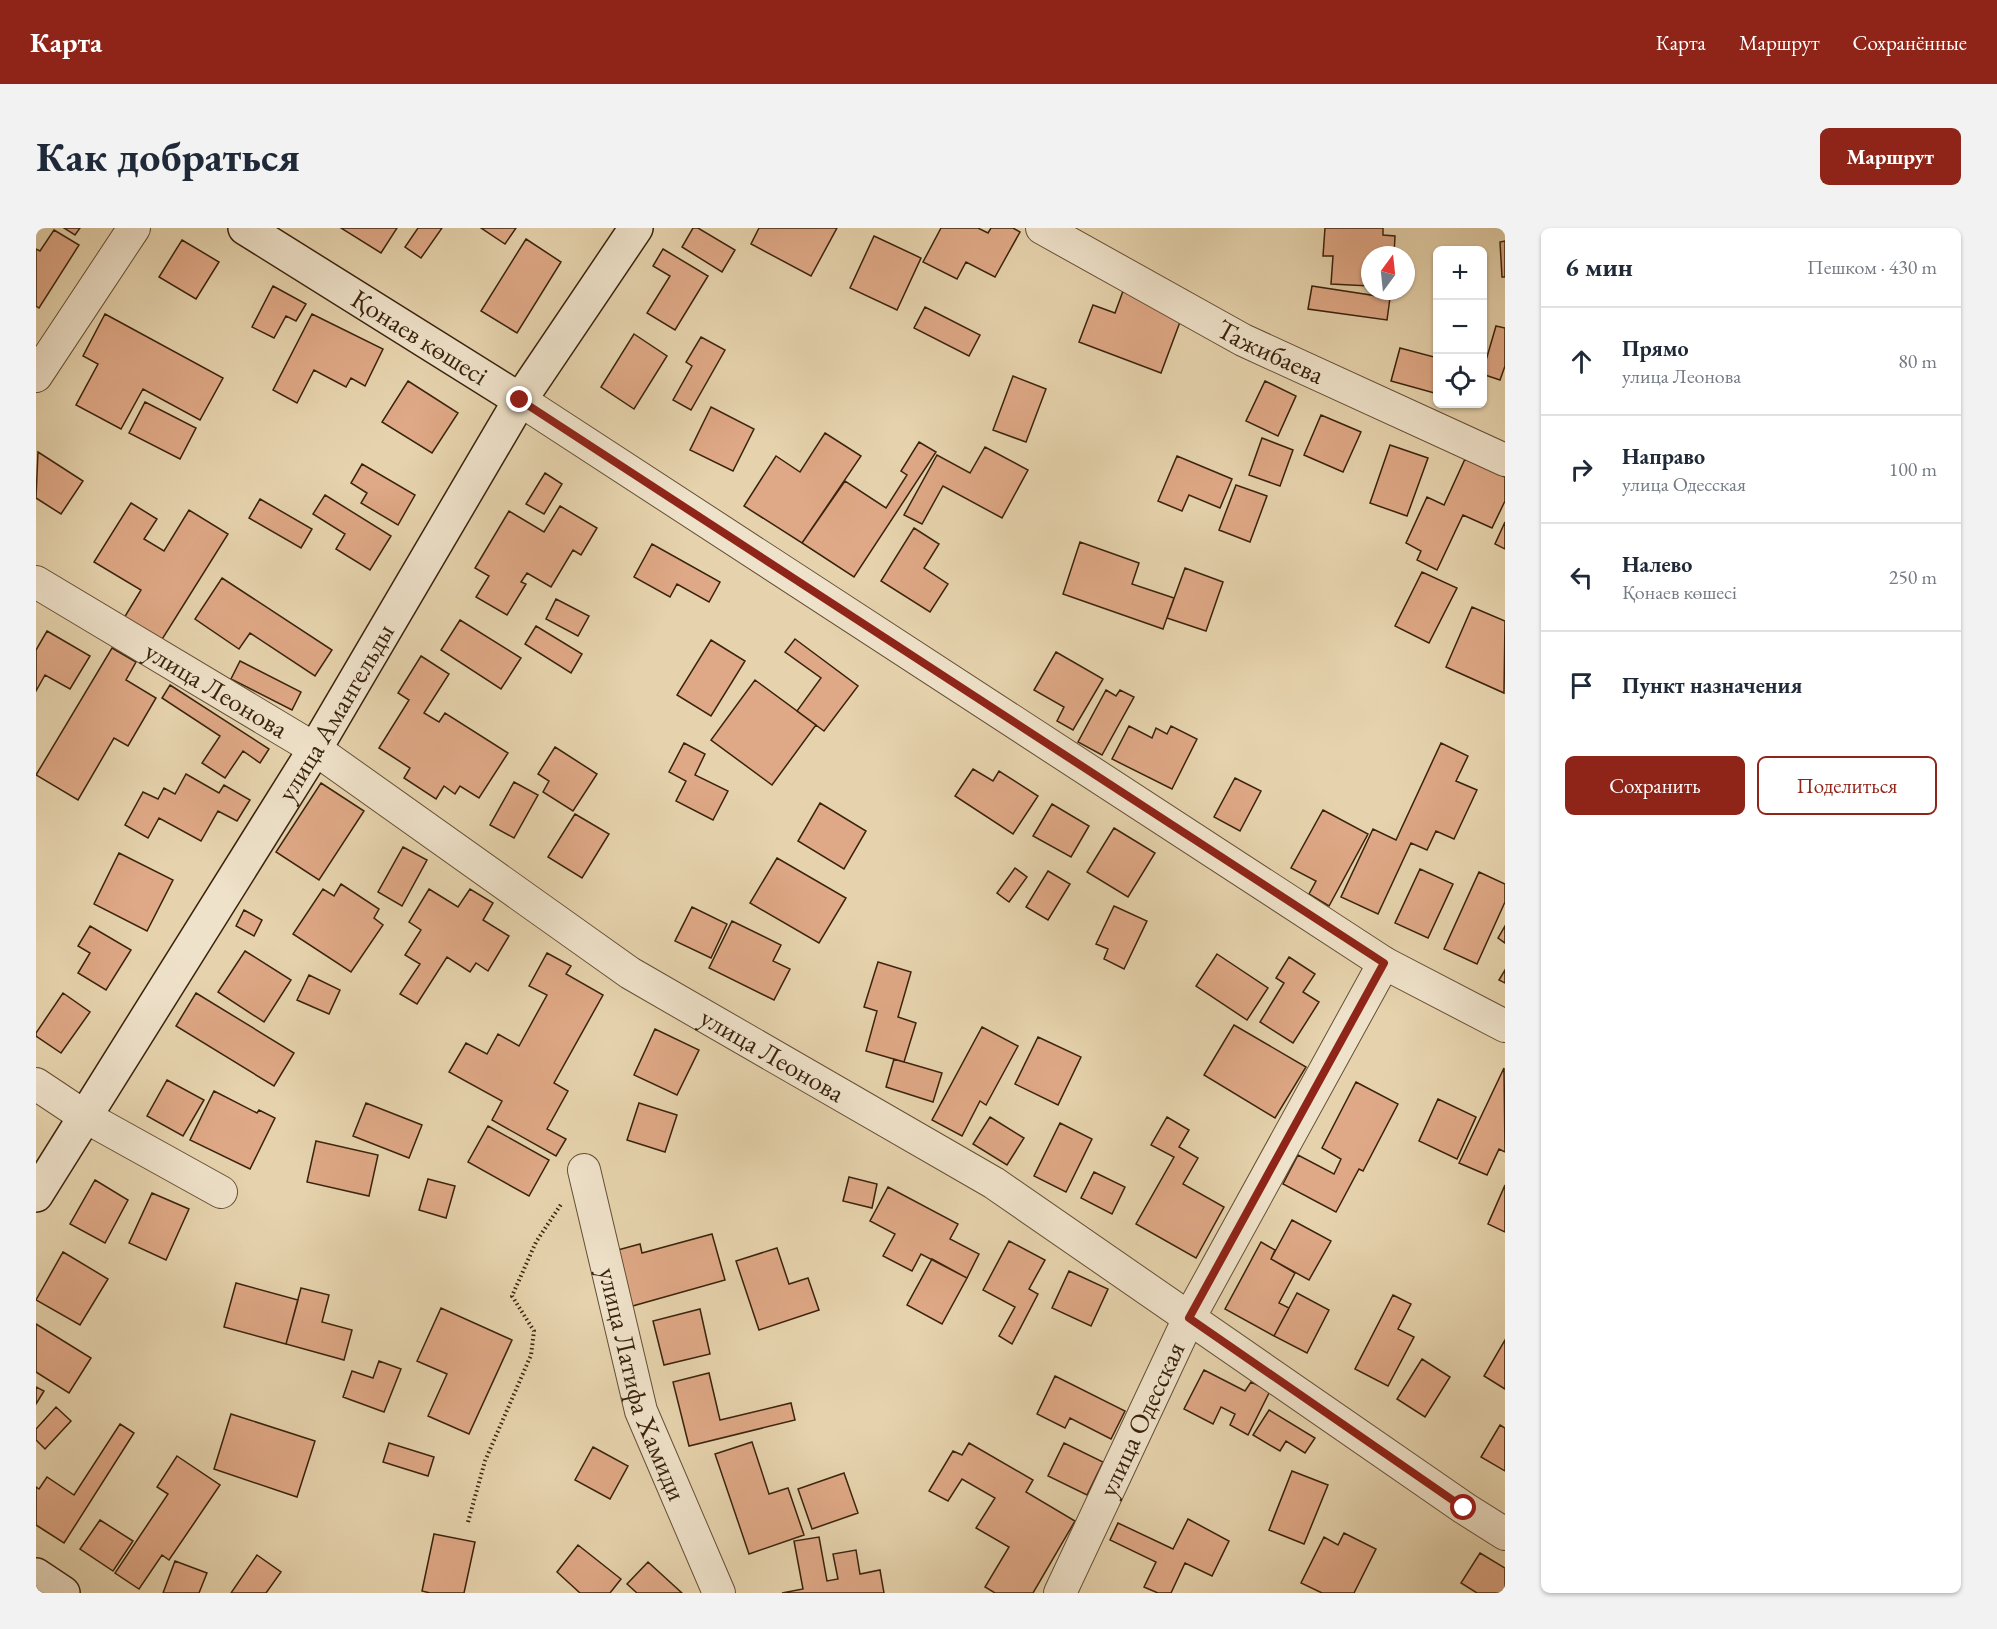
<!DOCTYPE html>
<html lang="ru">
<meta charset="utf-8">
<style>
body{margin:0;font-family:"EB Garamond",serif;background:#f2f2f3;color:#1f2937}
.controls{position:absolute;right:18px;top:18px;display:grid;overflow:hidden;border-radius:9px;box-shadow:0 2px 4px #0004}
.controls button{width:54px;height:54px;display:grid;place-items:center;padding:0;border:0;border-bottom:2px solid #e0e1e3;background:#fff;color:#1f2937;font:30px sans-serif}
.compass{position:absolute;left:1325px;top:18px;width:54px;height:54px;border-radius:50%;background:#fff;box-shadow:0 2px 4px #0004;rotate:15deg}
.stop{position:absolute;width:18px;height:18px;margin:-14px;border:4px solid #8f2418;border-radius:50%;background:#fff}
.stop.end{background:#8f2418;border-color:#fff;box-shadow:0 2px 6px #0008}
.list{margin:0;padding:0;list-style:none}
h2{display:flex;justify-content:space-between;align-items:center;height:78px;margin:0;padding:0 24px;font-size:26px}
h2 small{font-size:20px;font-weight:400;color:#747a83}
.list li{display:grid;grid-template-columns:39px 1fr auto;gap:18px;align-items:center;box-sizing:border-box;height:108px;padding:0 24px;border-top:2px solid #e0e1e3}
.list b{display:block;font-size:22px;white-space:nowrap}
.list p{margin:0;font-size:20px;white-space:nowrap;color:#747a83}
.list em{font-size:20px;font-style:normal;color:#747a83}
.actions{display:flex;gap:12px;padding:18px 24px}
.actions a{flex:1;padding:14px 0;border:2px solid #8f2418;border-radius:9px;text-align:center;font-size:21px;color:#8f2418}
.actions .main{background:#8f2418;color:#fff}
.icon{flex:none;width:33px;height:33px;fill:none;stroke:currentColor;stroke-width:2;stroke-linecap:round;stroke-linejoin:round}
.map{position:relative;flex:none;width:1469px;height:1365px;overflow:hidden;border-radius:9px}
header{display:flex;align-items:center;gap:36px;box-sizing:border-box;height:84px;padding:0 30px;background:#8f2418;color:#fff}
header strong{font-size:28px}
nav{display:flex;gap:33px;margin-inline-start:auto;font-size:21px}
.intro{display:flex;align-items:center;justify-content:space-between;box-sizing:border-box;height:144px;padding:0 36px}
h1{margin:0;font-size:42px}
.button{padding:15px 27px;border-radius:9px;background:#8f2418;color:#fff;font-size:21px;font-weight:700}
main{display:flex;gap:36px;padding:0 36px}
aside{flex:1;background:#fff;border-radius:9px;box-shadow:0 2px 4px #0004}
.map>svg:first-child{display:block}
.building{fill:#dfa886;stroke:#3a230d;stroke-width:1.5}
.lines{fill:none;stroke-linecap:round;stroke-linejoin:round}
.street-casing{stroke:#654f35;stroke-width:34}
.secondary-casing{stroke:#3a230d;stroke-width:36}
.path{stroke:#3a230d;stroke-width:4;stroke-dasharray:1.5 3;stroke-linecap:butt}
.street{stroke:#efe2ca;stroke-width:32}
.secondary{stroke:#efe2ca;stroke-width:33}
.route{stroke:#8f2418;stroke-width:8}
.labels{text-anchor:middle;stroke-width:4.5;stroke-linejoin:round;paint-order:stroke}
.street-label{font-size:27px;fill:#3a230d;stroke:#efe2ca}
</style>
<header>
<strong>Карта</strong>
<nav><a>Карта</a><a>Маршрут</a><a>Сохранённые</a></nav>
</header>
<div class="intro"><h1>Как добраться</h1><a class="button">Маршрут</a></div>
<main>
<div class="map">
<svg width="1469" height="1365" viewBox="0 0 1469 1365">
<rect width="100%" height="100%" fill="#e6d3ad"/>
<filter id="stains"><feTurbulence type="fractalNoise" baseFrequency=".00333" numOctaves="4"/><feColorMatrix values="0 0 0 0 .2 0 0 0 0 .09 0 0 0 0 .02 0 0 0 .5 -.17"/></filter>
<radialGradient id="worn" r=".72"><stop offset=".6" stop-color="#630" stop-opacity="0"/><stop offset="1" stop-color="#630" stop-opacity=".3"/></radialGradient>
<path class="building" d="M 28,0 L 44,0 L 39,7 Z
M 305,0 L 361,0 L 345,25 Z
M 382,0 L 406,0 L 385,30 L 369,19 Z
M 445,0 L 480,0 L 469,16 Z
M 657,0 L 662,0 L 699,22 L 686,44 L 646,19 Z
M 723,0 L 801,0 L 775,48 L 715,16 Z
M 905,0 L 942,0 L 952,5 L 955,0 L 977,0 L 984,4 L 959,49 L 930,34 L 921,51 L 887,34 Z
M 1289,0 L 1347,0 L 1347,7 L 1359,8 L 1358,27 L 1334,27 L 1334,58 L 1295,56 L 1297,28 L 1287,28 Z
M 18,2 L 43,17 L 3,80 L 0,78 L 0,21 L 4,23 Z
M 838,8 L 885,30 L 861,82 L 814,60 Z
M 490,11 L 525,34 L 481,105 L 445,83 Z
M 146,12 L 183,34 L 160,71 L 123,49 Z
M 1469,13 L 1469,49 L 1466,49 L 1464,14 Z
M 627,21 L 672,48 L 639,102 L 611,85 L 634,48 L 617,38 Z
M 237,58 L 270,76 L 260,93 L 250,88 L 238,110 L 216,99 Z
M 1276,58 L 1354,70 L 1351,92 L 1272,81 Z
M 1087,63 L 1147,86 L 1125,145 L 1043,114 L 1057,77 L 1079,85 Z
M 889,79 L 944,107 L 933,128 L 878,100 Z
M 69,86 L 187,150 L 164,192 L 107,161 L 85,201 L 40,177 L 62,136 L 47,128 Z
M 276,86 L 347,121 L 329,158 L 315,150 L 310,159 L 278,142 L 261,175 L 237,162 Z
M 1460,98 L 1469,100 L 1469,138 L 1464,152 L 1446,146 Z
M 598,106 L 631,128 L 598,181 L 565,159 Z
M 665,109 L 689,122 L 655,182 L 637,172 L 656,138 L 650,134 Z
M 1364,120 L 1402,130 L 1402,166 L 1355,153 Z
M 977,148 L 1010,161 L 990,214 L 957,202 Z
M 372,153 L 422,185 L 396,225 L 346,194 Z
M 1229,153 L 1260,168 L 1242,208 L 1210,193 Z
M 109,174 L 160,200 L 144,231 L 93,205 Z
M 675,179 L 718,201 L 697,243 L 654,222 Z
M 1285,187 L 1325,204 L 1307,244 L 1268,227 Z
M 789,205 L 825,228 L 766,315 L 708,278 L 740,228 L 764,244 Z
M 1226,210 L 1257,222 L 1244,258 L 1213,247 Z
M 883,214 L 900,224 L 818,349 L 766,315 L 809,253 L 850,280 L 871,247 L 865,243 Z
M 1354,217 L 1392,230 L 1371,288 L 1334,275 Z
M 949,219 L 992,242 L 966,290 L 907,258 L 886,296 L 868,287 L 901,227 L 934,245 Z
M 2,224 L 47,253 L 25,286 L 0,270 Z
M 1141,228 L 1196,251 L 1184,280 L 1153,267 L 1146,283 L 1122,273 Z
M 1429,231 L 1469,249 L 1469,273 L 1456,300 L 1427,287 L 1401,342 L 1381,332 L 1385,323 L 1370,315 L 1391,269 L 1408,277 Z
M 326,236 L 379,267 L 362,297 L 325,275 L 331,265 L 315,255 Z
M 509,245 L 526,256 L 508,286 L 490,276 Z
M 1200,257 L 1231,268 L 1214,314 L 1183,302 Z
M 289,267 L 355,308 L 334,342 L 300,321 L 309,306 L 277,286 Z
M 224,271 L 276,301 L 265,320 L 213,290 Z
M 95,275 L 121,291 L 108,311 L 128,323 L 153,282 L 192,306 L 125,413 L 88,390 L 105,362 L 58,334 Z
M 524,278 L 561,300 L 545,327 L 537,322 L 515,359 L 491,345 L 485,354 L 490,356 L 471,387 L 440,369 L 453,348 L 439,340 L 473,283 L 508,304 Z
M 1469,294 L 1469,321 L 1459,316 Z
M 878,300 L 903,316 L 888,340 L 912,356 L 894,384 L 845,353 Z
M 1044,314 L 1103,335 L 1096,356 L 1138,370 L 1127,401 L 1027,366 Z
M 616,316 L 684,354 L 673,374 L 641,356 L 634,369 L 598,349 Z
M 1149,340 L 1187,354 L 1170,403 L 1131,390 Z
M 1386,344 L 1421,360 L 1393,415 L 1359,398 Z
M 186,350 L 296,422 L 279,448 L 214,405 L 203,421 L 159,391 Z
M 520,371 L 553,388 L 542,408 L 510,391 Z
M 1436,379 L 1469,393 L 1468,465 L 1410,439 Z
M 424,392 L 485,430 L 465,461 L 405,422 Z
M 500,398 L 546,426 L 535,445 L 489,416 Z
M 11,403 L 54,428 L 34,461 L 9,447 L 0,463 L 0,422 Z
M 759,411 L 822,458 L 788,503 L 761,483 L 785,450 L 749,424 Z
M 675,412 L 709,433 L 675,488 L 641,467 Z
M 76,420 L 100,434 L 90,452 L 120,470 L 92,518 L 78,510 L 42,572 L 0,547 Z
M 1020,424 L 1067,451 L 1037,502 L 1021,493 L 1028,479 L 998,462 Z
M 385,428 L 413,446 L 388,485 L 403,494 L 409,485 L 472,525 L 443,570 L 424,558 L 419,566 L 408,558 L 400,571 L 368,550 L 374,540 L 343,520 L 373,472 L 362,465 Z
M 204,433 L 265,464 L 256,482 L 195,451 Z
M 719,452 L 780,497 L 736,557 L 675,512 Z
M 134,457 L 233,521 L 224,535 L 207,523 L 189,550 L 166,535 L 184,508 L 126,470 Z
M 1070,462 L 1080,468 L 1084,462 L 1098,469 L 1066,527 L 1042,514 Z
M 1093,498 L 1116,510 L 1120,500 L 1131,506 L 1135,498 L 1161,511 L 1136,561 L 1076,531 Z
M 648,515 L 669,526 L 659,547 L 692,563 L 677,592 L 640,573 L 650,553 L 633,544 Z
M 1405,515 L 1432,528 L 1420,553 L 1441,562 L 1418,611 L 1400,603 L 1391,622 L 1375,615 L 1342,686 L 1305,669 L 1337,601 L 1360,612 Z
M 519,519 L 561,546 L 537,583 L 507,564 L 513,553 L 502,546 Z
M 937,541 L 957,553 L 963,543 L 1002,568 L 977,606 L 919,568 Z
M 150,546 L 183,565 L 188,557 L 214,572 L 201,593 L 182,583 L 165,613 L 123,590 L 112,610 L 89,597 L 107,564 L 122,571 L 128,560 L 139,566 Z
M 1199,550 L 1225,563 L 1204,603 L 1178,589 Z
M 478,554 L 502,567 L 478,610 L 454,597 Z
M 285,555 L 328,583 L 283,652 L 240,624 Z
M 784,575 L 830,603 L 808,641 L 762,613 Z
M 1016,576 L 1053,598 L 1035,629 L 997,608 Z
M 1287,582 L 1332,606 L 1293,678 L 1273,666 L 1280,653 L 1255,640 Z
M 539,586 L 573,606 L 546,650 L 512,629 Z
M 1078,600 L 1119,625 L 1092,669 L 1051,644 Z
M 367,619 L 391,632 L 366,678 L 342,664 Z
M 83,625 L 137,652 L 111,703 L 58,676 Z
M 741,630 L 810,670 L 783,715 L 714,675 Z
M 979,640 L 991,649 L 973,674 L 961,665 Z
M 1384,641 L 1417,656 L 1392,710 L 1359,695 Z
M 1012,643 L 1034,656 L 1012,692 L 990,679 Z
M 1443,644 L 1469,656 L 1469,674 L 1441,736 L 1408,721 Z
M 305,656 L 343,681 L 338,690 L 347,697 L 315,744 L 257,706 L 287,661 L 298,668 Z
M 393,661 L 422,679 L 434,661 L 457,675 L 447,692 L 473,708 L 452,743 L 440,735 L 434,744 L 411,729 L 381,776 L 364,766 L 384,736 L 369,727 L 385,702 L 373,694 Z
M 1078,678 L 1111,693 L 1088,741 L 1068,731 L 1072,721 L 1060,716 Z
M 656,679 L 691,696 L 675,730 L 639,713 Z
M 208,682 L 226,692 L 218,708 L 200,698 Z
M 696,693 L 745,717 L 737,733 L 754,741 L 738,772 L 673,740 Z
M 54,698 L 95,722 L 70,762 L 42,745 L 54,725 L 42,718 Z
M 1469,698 L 1469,715 L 1462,710 Z
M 209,723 L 255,752 L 228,794 L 182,764 Z
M 511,725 L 535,738 L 530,746 L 567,767 L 518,855 L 532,863 L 511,901 L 530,911 L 520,928 L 456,892 L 466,873 L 413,844 L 430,815 L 451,826 L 462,806 L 483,818 L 511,767 L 493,758 Z
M 1181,726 L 1232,760 L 1211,792 L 1160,758 Z
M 1253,729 L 1279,746 L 1267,764 L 1283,774 L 1257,815 L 1224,794 L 1248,755 L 1240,750 Z
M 842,734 L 875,744 L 862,789 L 880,795 L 868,834 L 830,823 L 841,783 L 828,779 Z
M 1469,742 L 1469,755 L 1463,752 Z
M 273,747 L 304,762 L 293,786 L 261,772 Z
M 27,765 L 54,784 L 25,825 L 0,808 L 0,805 Z
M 160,765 L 258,825 L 238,858 L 140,798 Z
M 1198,797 L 1270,839 L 1239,890 L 1168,847 Z
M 946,799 L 982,818 L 950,877 L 944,873 L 926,908 L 896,892 Z
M 619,801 L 663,822 L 641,867 L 598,847 Z
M 1002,809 L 1045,829 L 1022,877 L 979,856 Z
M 858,831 L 906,845 L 897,874 L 850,859 Z
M 1468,840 L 1469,924 L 1463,921 L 1451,947 L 1423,935 Z
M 131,852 L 168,872 L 147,908 L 111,888 Z
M 1320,854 L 1362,876 L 1327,943 L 1323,941 L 1300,984 L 1247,956 L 1262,927 L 1298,946 L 1305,931 L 1286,920 Z
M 178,863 L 221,885 L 223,882 L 239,890 L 214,941 L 154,912 Z
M 1402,871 L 1440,889 L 1421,931 L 1383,913 Z
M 330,875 L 386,897 L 373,930 L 317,908 Z
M 603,875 L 641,887 L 629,924 L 591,912 Z
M 954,889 L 988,910 L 971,937 L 937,916 Z
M 1131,889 L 1153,902 L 1143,919 L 1162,930 L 1147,956 L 1188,979 L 1160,1030 L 1100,996 L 1138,929 L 1115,917 Z
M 1024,895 L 1056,911 L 1030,964 L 998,948 Z
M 452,898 L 513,932 L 493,968 L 432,934 Z
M 280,913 L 342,927 L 333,968 L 271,954 Z
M 1058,944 L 1089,959 L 1076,986 L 1045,970 Z
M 813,949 L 841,956 L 836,980 L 807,973 Z
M 392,951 L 419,958 L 410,990 L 383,982 Z
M 59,952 L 92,972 L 69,1015 L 34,996 Z
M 1469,957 L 1469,1004 L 1452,996 Z
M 852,959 L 922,996 L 914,1011 L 943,1026 L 931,1050 L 885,1026 L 876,1043 L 847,1028 L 859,1006 L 834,993 Z
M 116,965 L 153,981 L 130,1032 L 93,1015 Z
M 1256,992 L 1295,1013 L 1273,1052 L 1235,1031 Z
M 676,1006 L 689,1052 L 593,1079 L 578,1023 L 604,1016 L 606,1025 Z
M 973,1013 L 1009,1032 L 993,1061 L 1002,1066 L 976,1116 L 963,1108 L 979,1079 L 947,1062 Z
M 1225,1014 L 1239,1022 L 1235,1031 L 1259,1045 L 1243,1075 L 1253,1080 L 1238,1108 L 1189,1081 Z
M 741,1020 L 753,1056 L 772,1050 L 783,1082 L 723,1102 L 700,1033 Z
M 27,1024 L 72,1051 L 44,1097 L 0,1072 Z
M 896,1031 L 931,1050 L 906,1096 L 871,1077 Z
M 1033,1043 L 1072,1061 L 1055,1098 L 1016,1080 Z
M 200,1055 L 262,1072 L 250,1116 L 188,1099 Z
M 265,1060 L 293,1067 L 286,1094 L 316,1102 L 308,1132 L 250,1116 Z
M 1261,1065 L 1293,1082 L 1271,1125 L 1238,1108 Z
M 1357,1067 L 1375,1076 L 1362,1101 L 1378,1109 L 1352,1158 L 1319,1141 Z
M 405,1080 L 476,1112 L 433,1206 L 392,1188 L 411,1146 L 381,1133 Z
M 664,1081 L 674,1126 L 628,1137 L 617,1093 Z
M 0,1096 L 55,1130 L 33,1165 L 0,1144 Z
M 1469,1112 L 1469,1161 L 1448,1148 Z
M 1386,1131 L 1414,1149 L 1389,1189 L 1361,1171 Z
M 343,1133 L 365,1141 L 348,1184 L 307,1169 L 316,1143 L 337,1150 Z
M 1168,1142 L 1209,1163 L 1215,1154 L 1234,1163 L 1212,1207 L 1194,1197 L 1199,1186 L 1185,1179 L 1177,1196 L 1148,1181 Z
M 673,1145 L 684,1192 L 755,1175 L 759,1192 L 653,1218 L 637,1154 Z
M 1019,1148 L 1089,1183 L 1075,1211 L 1034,1190 L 1029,1200 L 1001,1186 Z
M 0,1159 L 8,1163 L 0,1176 Z
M 20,1179 L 35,1193 L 9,1221 L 0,1212 L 0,1201 Z
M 1233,1182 L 1279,1210 L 1269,1225 L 1250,1213 L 1244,1223 L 1217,1207 Z
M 195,1186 L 279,1213 L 261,1269 L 178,1241 Z
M 84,1196 L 98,1205 L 28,1315 L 0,1297 L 0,1259 L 3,1261 L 11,1249 L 38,1267 Z
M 1464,1197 L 1469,1200 L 1469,1243 L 1445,1229 Z
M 716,1214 L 733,1266 L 752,1260 L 768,1307 L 713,1326 L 679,1226 Z
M 353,1215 L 398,1229 L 392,1248 L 347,1234 Z
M 933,1215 L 997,1252 L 990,1264 L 1039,1293 L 997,1365 L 959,1365 L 949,1359 L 973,1319 L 940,1300 L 959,1270 L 926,1251 L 912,1273 L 893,1263 L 917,1223 L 926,1227 Z
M 1028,1215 L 1067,1234 L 1051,1267 L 1012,1248 Z
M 557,1219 L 592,1238 L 574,1271 L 539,1252 Z
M 141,1228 L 184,1257 L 133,1332 L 126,1327 L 103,1361 L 79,1345 L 132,1266 L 121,1259 Z
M 1256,1243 L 1292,1257 L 1268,1316 L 1233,1302 Z
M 808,1245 L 822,1285 L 776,1301 L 762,1261 Z
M 1152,1291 L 1193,1313 L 1176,1348 L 1149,1335 L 1135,1365 L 1122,1365 L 1108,1359 L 1120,1334 L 1074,1312 L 1082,1295 L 1137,1321 Z
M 64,1292 L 97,1313 L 77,1343 L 44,1321 Z
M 1308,1305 L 1340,1321 L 1318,1365 L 1286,1365 L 1265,1355 L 1288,1309 L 1302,1317 Z
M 398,1306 L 439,1314 L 428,1365 L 394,1365 L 386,1363 Z
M 783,1309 L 791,1353 L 802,1351 L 797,1326 L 820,1322 L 824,1346 L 844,1342 L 848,1365 L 746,1365 L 767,1361 L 758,1313 Z
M 542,1317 L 585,1351 L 574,1365 L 544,1365 L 521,1344 Z
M 1444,1325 L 1469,1340 L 1469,1365 L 1441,1365 L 1425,1355 Z
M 221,1327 L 245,1344 L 230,1365 L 195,1365 Z
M 139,1333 L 171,1345 L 163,1365 L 127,1365 Z
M 612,1334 L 646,1365 L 601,1365 L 591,1356 Z"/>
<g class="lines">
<defs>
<g id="street">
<path id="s1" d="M 1006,0 L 1207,112 L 1469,232"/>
<path d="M 0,148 L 98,0"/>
<path d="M 484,172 L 1348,735 L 1469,798"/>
<path id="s2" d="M 0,354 L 279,521 L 594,745 L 958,955 L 1428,1280 L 1469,1306"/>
<path d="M 0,856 L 48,888 L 185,964"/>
<path id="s3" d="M 548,942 L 605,1183 L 683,1365"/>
<path id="s4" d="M 1024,1365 L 1153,1090 L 1348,735"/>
</g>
<g id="secondary">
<path id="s5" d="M 209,0 L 484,172"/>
<path id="s6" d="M 0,967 L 279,521 L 484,172 L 600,0"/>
<path d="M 0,1347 L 27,1365"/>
</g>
</defs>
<use href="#street" class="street-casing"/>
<use href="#secondary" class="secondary-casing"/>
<path class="path" d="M 432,1294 L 449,1233 L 495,1127 L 498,1103 L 476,1068 L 500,1014 L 526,975"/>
<use href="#street" class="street"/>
<use href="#secondary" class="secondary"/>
</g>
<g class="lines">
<path class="route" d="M 484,172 L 1348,735 L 1153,1090 L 1428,1280"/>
</g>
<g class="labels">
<g class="street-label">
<text dy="9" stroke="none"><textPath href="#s5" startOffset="206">Қонаев көшесі</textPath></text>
<text dy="9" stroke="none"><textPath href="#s1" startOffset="260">Тажибаева</textPath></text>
<text dy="9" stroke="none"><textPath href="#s2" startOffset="210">улица Леонова</textPath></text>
<text dy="9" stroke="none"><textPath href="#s6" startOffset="568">улица Амангельды</textPath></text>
<text dy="9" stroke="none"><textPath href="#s2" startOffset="876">улица Леонова</textPath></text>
<text dy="9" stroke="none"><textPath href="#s3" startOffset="222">улица Латифа Хамиди</textPath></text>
<text dy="9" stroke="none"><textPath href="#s4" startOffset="192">улица Одесская</textPath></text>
</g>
</g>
<rect width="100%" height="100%" filter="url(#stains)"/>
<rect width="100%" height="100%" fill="url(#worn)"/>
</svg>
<div class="controls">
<button>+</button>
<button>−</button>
<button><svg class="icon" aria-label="locate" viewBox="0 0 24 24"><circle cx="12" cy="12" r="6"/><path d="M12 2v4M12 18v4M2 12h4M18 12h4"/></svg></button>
</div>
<svg class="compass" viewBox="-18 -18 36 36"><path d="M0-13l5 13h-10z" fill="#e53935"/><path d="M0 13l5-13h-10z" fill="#747a83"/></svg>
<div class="stop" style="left:1428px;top:1280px"></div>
<div class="stop end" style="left:484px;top:172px"></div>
</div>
<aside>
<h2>6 мин<small>Пешком · 430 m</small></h2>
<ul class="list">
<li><svg class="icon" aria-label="ahead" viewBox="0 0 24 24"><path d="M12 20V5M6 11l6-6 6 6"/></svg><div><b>Прямо</b><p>улица Леонова</p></div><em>80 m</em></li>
<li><svg class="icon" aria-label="right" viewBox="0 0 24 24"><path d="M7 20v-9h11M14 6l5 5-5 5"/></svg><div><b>Направо</b><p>улица Одесская</p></div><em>100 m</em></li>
<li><svg class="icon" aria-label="left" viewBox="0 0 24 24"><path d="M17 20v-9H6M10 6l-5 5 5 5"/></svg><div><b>Налево</b><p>Қонаев көшесі</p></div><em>250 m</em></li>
<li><svg class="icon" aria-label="arrive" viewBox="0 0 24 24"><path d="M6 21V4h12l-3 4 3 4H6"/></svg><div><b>Пункт назначения</b></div></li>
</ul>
<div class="actions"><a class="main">Сохранить</a><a>Поделиться</a></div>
</aside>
</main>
